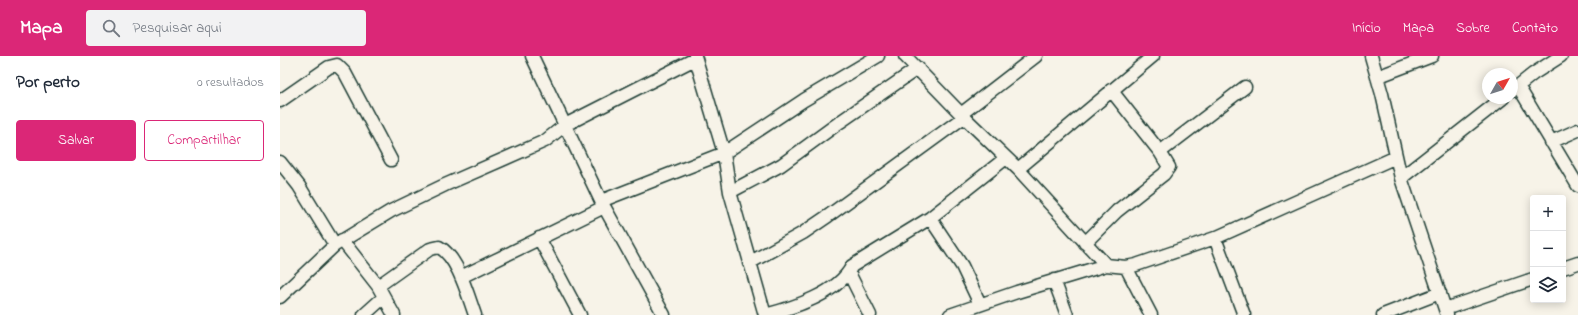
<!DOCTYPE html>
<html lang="pt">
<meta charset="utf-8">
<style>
body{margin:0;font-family:"Indie Flower",sans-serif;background:#f2f2f3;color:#1f2937}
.controls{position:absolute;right:12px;bottom:12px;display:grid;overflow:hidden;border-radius:4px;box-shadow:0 2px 10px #0003}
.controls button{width:36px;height:36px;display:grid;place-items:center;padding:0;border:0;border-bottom:1px solid #e0e1e3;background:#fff;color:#1f2937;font:20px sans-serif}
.compass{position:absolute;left:1202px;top:12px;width:36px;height:36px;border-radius:50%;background:#fff;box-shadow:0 2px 10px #0003;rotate:51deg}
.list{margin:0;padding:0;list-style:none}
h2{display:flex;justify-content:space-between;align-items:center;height:52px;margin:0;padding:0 16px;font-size:17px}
h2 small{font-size:13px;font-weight:400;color:#747a83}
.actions{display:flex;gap:8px;padding:12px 16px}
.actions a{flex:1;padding:9px 0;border:1px solid #db2777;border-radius:4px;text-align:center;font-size:14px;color:#db2777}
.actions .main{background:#db2777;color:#fff}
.icon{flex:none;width:22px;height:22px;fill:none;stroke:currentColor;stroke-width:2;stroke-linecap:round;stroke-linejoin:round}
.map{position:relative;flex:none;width:1298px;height:259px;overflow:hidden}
header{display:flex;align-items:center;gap:24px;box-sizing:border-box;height:56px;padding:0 20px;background:#db2777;color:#fff}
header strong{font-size:19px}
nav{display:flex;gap:22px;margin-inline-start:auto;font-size:14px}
.search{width:280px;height:36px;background:#f2f2f3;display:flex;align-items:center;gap:10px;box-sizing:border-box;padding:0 14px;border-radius:4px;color:#747a83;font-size:15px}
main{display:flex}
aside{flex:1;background:#fff}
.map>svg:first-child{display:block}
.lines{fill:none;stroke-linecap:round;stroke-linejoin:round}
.minor-casing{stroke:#1f3d34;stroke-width:15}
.minor{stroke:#f7f3e8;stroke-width:12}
</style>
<header>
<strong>Mapa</strong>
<div class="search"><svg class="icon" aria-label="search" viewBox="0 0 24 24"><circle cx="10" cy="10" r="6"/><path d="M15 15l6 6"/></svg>Pesquisar aqui</div>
<nav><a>Início</a><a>Mapa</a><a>Sobre</a><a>Contato</a></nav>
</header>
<main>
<aside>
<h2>Por perto<small>0 resultados</small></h2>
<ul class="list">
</ul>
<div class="actions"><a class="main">Salvar</a><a>Compartilhar</a></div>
</aside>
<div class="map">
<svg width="1298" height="259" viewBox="0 0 1298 259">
<rect width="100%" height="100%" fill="#f7f3e8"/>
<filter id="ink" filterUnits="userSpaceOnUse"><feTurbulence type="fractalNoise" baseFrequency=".025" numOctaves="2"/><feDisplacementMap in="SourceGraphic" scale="8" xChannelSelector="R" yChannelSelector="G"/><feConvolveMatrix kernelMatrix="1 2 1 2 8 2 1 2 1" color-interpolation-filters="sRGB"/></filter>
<g filter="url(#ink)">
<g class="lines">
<defs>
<path id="minor" d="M 252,0 L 321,145 L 384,259
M 415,0 L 444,97 L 450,136 L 485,259
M 625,0 L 684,61 L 738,113 L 826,209
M 1091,0 L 1102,38 L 1121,122 L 1167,259
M 1097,21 L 1152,0
M 1238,30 L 1298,130
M 1233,34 L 1253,18 L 1281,0
M 0,45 L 49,11 L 57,9 L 65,17 L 111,104
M 681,58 L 756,0
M 1271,86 L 1298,74
M 880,96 L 965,31
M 0,106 L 19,130 L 55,189
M 738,113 L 873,0
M 1121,122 L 1223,42
M 450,136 L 501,109 L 523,93 L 560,66 L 638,12
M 321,145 L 444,97 L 524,44 L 598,0
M 650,162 L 682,210 L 700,248
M 259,182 L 300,259
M 935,182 L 964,259
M 62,184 L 98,230 L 114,259
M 805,187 L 837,155 L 884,118 L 889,111 L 880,96 L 831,34
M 469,207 L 523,177 L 548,160 L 684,61
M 846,211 L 871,259
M 1283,212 L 1298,207
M 569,217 L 590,259
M 181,221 L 324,151
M 774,224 L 787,259
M 98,230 L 150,193 L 159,191 C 178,201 188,240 195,259
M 0,241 L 55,189 L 111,155 L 165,129 L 265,85 L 285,69 L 415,3
M 1165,253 L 1253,223
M 84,259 L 104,241
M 485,259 C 513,252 559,237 572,210 L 650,162 L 726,102
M 670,259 L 737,236 L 826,209 L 846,211 L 856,209 L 935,182 L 1116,101
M 1103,259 L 1160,237"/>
</defs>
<use href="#minor" class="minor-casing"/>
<use href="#minor" class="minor"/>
</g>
</g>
</svg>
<div class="controls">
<button>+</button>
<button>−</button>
<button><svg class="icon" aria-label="layers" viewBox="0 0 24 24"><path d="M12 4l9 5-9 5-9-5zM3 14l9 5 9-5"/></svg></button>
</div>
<svg class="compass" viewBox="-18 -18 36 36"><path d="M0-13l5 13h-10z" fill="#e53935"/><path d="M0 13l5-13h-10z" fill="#747a83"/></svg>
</div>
</main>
